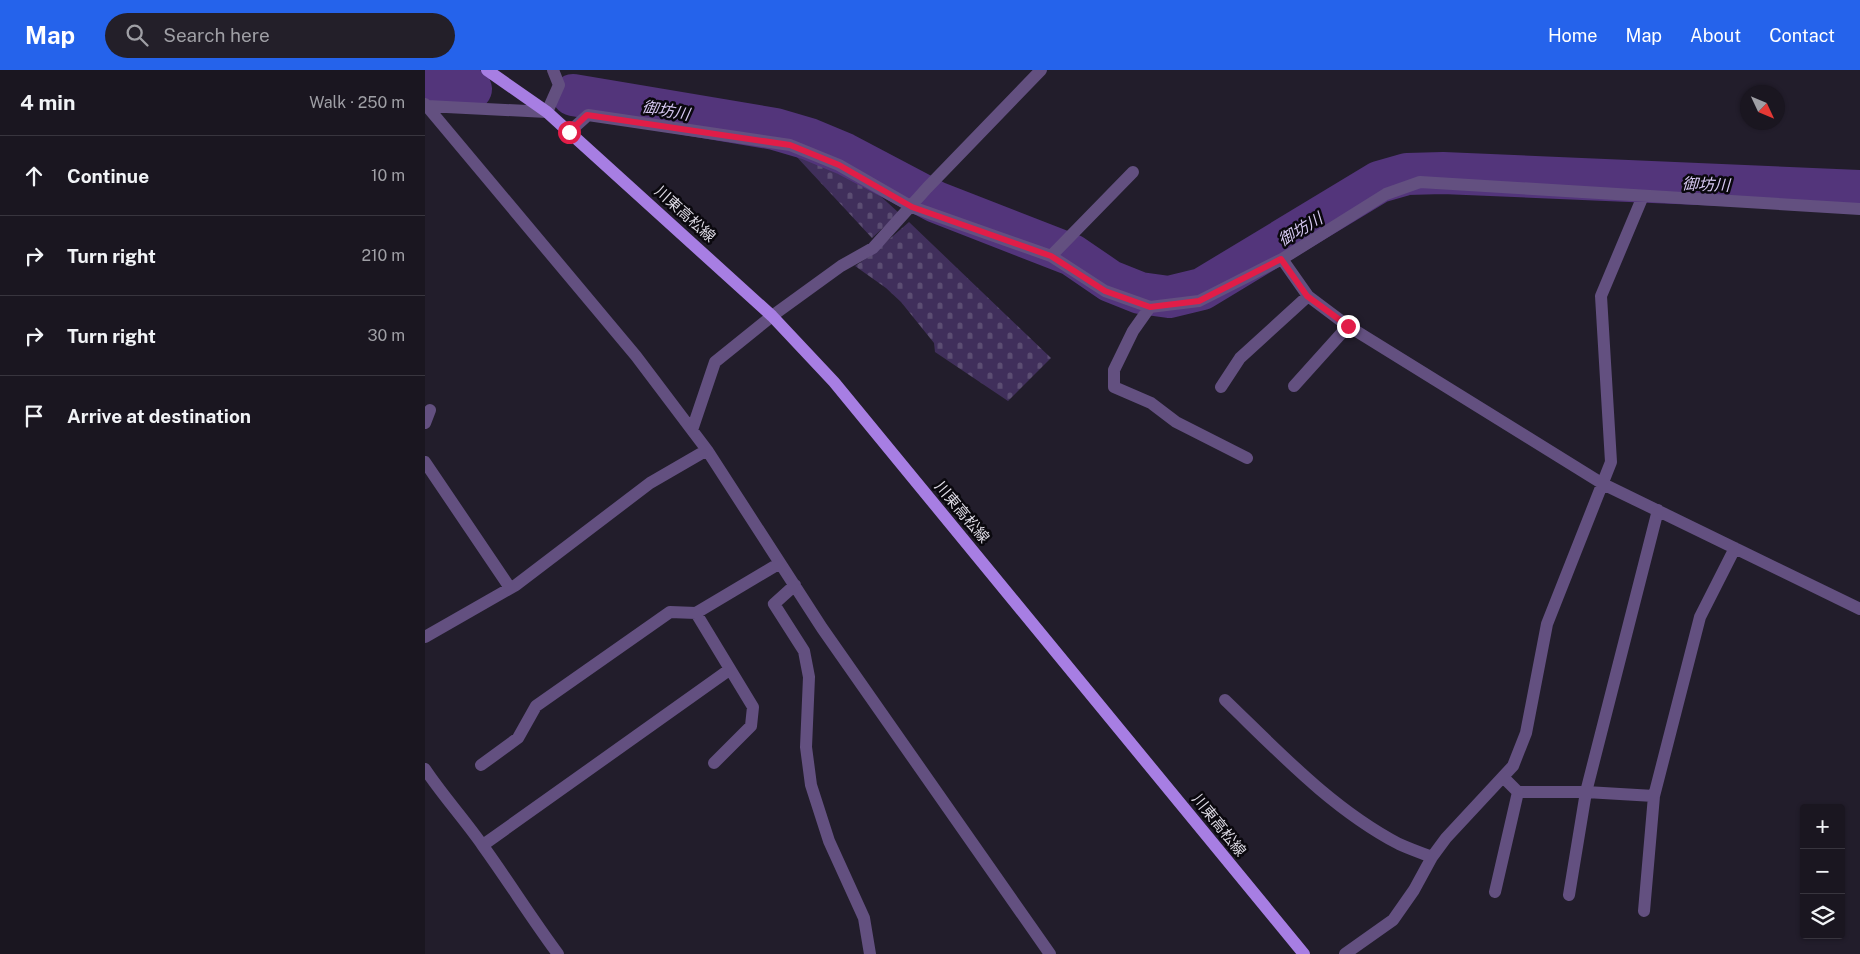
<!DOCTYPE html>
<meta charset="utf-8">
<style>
body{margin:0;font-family:"Public Sans","Noto Sans JP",sans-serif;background:#231f29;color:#f1f3f6}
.controls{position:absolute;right:15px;bottom:15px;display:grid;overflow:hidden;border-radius:5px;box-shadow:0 1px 4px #0004}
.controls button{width:45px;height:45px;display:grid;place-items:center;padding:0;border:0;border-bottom:1px solid #38353e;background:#1a1620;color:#f1f3f6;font:25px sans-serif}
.compass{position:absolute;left:1315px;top:15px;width:45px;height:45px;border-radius:50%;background:#1a1620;box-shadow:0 1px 4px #0004;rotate:134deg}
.stop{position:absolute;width:15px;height:15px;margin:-11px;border:4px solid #e11d48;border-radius:50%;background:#fff}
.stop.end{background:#e11d48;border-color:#fff;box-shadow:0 1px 5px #0008}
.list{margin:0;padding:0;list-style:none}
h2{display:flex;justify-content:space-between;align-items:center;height:65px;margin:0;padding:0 20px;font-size:21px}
h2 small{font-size:16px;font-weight:400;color:#9f9fa5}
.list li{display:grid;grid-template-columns:32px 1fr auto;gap:15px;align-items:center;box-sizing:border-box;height:80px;padding:0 20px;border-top:1px solid #38353e}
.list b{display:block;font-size:19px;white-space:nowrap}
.list em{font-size:16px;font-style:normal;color:#9f9fa5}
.icon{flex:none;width:28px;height:28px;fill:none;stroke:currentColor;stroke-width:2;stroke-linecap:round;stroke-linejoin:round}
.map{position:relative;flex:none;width:1435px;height:884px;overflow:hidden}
header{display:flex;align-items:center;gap:30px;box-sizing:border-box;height:70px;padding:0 25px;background:#2563eb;color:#fff}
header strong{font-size:24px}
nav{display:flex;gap:28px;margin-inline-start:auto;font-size:18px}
.search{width:350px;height:45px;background:#231f29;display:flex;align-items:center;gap:12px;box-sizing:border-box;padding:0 18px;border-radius:28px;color:#9f9fa5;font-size:19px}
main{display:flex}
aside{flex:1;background:#1a1620}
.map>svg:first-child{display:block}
.cemetery{fill:url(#cemetery-stones)}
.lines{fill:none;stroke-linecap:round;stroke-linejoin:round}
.river{stroke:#53357b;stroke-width:42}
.minor{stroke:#635080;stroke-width:12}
.major{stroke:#a77ee3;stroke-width:12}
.route{stroke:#e11d48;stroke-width:6}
.labels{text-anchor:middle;stroke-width:5;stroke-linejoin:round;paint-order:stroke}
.street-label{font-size:15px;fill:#dcd9e3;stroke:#0a080e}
.water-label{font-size:16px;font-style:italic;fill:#d6c8f1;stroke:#0a080e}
</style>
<header>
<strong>Map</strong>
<div class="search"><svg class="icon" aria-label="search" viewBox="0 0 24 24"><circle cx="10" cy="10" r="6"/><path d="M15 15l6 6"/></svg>Search here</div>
<nav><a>Home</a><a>Map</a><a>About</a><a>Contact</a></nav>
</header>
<main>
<aside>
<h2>4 min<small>Walk · 250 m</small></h2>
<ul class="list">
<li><svg class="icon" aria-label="ahead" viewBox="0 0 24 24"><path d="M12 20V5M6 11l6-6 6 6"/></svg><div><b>Continue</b></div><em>10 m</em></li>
<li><svg class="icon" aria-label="right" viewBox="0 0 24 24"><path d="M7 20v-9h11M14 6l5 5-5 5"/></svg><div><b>Turn right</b></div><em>210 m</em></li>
<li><svg class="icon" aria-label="right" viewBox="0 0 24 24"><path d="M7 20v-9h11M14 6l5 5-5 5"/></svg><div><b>Turn right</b></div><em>30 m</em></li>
<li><svg class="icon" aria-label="arrive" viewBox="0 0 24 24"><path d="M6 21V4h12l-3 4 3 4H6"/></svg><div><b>Arrive at destination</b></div></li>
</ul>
</aside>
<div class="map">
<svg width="1435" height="884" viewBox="0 0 1435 884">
<defs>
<pattern id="cemetery-stones" width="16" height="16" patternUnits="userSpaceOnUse" patternTransform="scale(1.25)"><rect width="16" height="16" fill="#402f5b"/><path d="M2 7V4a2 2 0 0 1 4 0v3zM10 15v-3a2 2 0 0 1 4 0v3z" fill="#5b4d72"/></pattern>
</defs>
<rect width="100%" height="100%" fill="#221d2b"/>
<path class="cemetery" d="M 370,85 L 390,89 L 451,122 L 474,143 L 447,168 Z
M 484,152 L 626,288 L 583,331 L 510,282 L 509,273 L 476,232 L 461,218 L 430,196 L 445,186 Z"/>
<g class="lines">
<path class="river" d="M 0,21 L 46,19
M 148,25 L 350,59 L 384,69 L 420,84 L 511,132 L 647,185 L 685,211 L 715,223 L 744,227 L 777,219 L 954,112 L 982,104 L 1018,103 L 1435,121"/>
<path class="minor" d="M 0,34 L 211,286 L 282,380 L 397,558 L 625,884
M 2,36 L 122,42 L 134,15 L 128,0
M 144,62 L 163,45 L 365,75 L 414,95 L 487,137 L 626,186 L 680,221 L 725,237 L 774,231 L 857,189 L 961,124 L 995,112 L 1435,139
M 626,186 L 708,102
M 857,189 L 883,226 L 923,256 L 1178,414 L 1435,539
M 725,237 L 708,261 L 689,300 L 689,317 L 726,333 L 751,352 L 822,388
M 869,316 L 923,256
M 796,317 L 815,288 L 883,226
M 0,353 L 5,340
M 267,360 L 290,292 L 347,246 L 416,196 L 448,178 L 502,118 L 616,0
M 0,392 L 85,518
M 370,515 L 349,534 L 379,581 L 384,607 L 381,677 L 386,715 L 404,771 L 439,848 L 445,884
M 271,543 L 328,637 L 326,656 L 289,693
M 0,567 L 91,515 L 225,413 L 282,380
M 800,630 C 854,682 907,739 974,774 C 985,779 996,783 1007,787
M 56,695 L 93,668 L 111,636 L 245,542 L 271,543 L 355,493
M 0,699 C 18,726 40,750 58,776 C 84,812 107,849 133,884
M 1078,707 L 1093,722 L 1161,722 L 1229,726
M 58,775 L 304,600
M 1070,822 L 1093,722
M 1144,825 L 1161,722 L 1233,440
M 1219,841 L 1229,726 L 1275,547 L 1310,478
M 920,884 L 968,850 L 989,820 L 1007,787 L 1021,768 L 1088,696 L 1101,663 L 1122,554 L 1186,392 L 1176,226 L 1218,126"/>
<path class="major" d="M 62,0 L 122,42 L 144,62 L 347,246 L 409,312 L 879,884"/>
</g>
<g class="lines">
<path class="route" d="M 144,62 L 162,45 L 365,75 L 414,95 L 487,137 L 626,186 L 680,221 L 725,237 L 774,231 L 856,189 L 882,226 L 923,256"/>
</g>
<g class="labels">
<g class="street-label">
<text transform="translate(260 144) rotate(42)" y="5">川東高松線</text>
<text transform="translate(537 442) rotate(50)" y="5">川東高松線</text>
<text transform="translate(794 755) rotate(51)" y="5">川東高松線</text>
</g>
<g class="water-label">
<text transform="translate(241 40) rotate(10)" y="6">御坊川</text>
<text transform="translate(1281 114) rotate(2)" y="6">御坊川</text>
<text transform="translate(875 159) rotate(-31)" y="6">御坊川</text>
</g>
</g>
</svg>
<div class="controls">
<button>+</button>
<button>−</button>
<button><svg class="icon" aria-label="layers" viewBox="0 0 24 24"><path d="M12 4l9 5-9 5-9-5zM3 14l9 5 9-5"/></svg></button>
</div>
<svg class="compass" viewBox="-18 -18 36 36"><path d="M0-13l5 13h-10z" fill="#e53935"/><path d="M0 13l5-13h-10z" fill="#9f9fa5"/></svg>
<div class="stop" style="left:144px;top:62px"></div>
<div class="stop end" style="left:923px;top:256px"></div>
</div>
</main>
